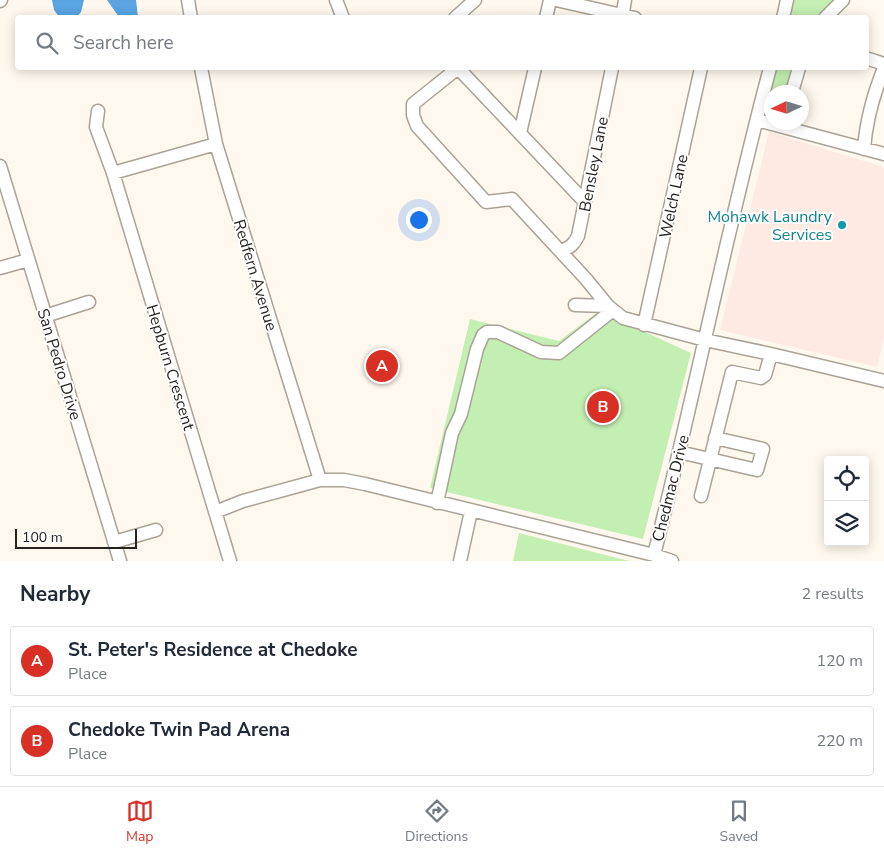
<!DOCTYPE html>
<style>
body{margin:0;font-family:"Nunito Sans",sans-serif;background:#f2f2f3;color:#1f2937}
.controls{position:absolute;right:15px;bottom:15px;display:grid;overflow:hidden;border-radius:5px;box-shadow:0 2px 12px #0003}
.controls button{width:45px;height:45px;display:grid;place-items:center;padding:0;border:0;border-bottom:1px solid #e0e1e3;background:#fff;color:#1f2937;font:25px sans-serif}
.compass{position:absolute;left:764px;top:85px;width:45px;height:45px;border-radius:50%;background:#fff;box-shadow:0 2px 12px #0003;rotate:266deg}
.scale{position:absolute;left:15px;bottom:12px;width:122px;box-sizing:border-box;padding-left:5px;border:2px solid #26231e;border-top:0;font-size:14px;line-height:18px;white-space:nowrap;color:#26231e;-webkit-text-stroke:4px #fff;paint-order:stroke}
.you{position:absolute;left:418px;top:219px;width:18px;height:18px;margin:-12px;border:4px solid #fff;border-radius:50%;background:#1a73e8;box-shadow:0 0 0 8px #1a73e833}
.badge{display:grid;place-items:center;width:32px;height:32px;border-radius:50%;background:#d93025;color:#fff;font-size:16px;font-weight:700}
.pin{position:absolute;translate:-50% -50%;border:2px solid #fff;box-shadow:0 1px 5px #0006}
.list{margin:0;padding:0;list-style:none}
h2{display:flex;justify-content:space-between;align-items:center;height:65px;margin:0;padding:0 20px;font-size:21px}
h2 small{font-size:16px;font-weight:400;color:#747a83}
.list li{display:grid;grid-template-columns:32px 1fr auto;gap:15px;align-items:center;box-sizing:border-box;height:70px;margin:0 10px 10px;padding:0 10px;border:1px solid #e0e1e3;border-radius:5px}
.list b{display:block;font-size:19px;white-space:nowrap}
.list p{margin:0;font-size:16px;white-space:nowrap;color:#747a83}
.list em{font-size:16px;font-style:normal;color:#747a83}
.icon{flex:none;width:28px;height:28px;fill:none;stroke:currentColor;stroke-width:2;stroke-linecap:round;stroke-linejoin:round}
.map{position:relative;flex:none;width:884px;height:561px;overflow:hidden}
.search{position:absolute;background:#fff;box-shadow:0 2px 12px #0003;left:15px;right:15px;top:15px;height:55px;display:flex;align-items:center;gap:12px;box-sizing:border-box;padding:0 18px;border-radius:5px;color:#747a83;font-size:19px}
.sheet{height:225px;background:#fff}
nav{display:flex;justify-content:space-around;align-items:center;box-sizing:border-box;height:70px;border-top:1px solid #e0e1e3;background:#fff;font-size:14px;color:#747a83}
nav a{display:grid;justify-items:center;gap:2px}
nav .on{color:#d93025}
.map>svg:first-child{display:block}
.industrial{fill:#feeae2}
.green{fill:#c3efb2}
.water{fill:#59a4e1}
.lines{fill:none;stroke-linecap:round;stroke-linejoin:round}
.minor-casing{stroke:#aaa296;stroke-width:15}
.minor{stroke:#fff;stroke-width:12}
.culture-dot{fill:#0f9aa8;stroke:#fff;stroke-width:2}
.labels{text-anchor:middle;stroke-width:4;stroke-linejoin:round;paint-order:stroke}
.street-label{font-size:16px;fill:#26231e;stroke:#fff}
.culture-label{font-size:16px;fill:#0d838f;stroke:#fff;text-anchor:end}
</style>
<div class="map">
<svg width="884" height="561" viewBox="0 0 884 561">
<rect width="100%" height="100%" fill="#fff8ee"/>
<path class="industrial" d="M 769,132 L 884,167 L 884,340 L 877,367 L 720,330 Z"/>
<path class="green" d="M 794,0 L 836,0 L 817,17 L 789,18 Z
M 777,68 L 792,68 L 785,92 L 772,92 L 771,118 L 765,115 Z
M 599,311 L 691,353 L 643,539 L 430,488 L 470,319 L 559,341 Z
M 519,533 L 629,561 L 513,561 Z"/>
<path class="water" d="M 52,0 L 84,0 L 81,12 L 77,17 L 60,18 L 54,10 Z
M 107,0 L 136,0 L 138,17 L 119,17 Z"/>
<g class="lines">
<defs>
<path id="minor" d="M 188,0 L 191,18
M 336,0 L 343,18
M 556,0 L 635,18
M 0,1 L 1,0
M 455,18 L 475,0
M 546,18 L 550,0
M 622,18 L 625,0
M 783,18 L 787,0
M 825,18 L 843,0
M 869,59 L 884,64
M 201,68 L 216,144 L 320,480
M 458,68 L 413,104 L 413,115 L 417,126 L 486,202 L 512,199 L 586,279 L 608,306 L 623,318 L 705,340 L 771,354 L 884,381
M 458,68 L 585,202
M 792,92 L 799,68
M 98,111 L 96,127 L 113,173 L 230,561
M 757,120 L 884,154
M 520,133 L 535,68
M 864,149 C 866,122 874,93 884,68
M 0,166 L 120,561
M 113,173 L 216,144
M 561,251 C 570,248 574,244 578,236 L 612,68
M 0,268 L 28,260
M 575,305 L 608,306
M 45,316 L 89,302
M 644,325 L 701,68
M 679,452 L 757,470 L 763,449 L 715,438
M 701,496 L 732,372 L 761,378 L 765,375 L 771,354
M 437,503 L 452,433 L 461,414 L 477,349 L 483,335 L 487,332 L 498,332 L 541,352 L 559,353 L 613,310
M 215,512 L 243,501 L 320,480 L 344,480 L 365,484 L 654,555 C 695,393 727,229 770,68
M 114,542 L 156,530
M 654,555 L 672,561
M 460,561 L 471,511"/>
</defs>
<use href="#minor" class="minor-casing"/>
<use href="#minor" class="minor"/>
</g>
<circle class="culture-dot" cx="842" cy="225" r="5"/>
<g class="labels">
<g class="street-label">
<text transform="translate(593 164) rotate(-79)" y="6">Bensley Lane</text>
<text transform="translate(673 196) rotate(-78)" y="6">Welch Lane</text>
<text transform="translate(256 275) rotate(73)" y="6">Redfern Avenue</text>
<text transform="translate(60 364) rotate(73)" y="6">San Pedro Drive</text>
<text transform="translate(171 367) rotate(73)" y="6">Hepburn Crescent</text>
<text transform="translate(670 488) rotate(-76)" y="6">Chedmac Drive</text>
</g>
<g class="culture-label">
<text x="832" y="222">Mohawk Laundry<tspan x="832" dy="18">Services</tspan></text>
</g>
</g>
</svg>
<div class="controls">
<button><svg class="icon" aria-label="locate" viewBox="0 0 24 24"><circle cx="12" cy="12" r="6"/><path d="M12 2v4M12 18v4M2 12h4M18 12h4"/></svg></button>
<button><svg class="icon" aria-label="layers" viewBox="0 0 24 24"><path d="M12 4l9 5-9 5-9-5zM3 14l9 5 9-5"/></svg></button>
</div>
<svg class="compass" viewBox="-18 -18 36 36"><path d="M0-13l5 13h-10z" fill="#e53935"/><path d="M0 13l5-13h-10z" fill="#747a83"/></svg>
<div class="scale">100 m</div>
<div class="you"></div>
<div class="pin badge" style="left:382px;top:366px">A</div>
<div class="pin badge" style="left:603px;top:407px">B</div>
<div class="search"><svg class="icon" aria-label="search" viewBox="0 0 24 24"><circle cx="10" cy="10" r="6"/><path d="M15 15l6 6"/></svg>Search here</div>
</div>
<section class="sheet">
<h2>Nearby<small>2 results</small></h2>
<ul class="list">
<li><span class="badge">A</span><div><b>St. Peter's Residence at Chedoke</b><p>Place</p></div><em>120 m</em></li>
<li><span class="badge">B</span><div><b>Chedoke Twin Pad Arena</b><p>Place</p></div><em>220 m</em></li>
</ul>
</section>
<nav>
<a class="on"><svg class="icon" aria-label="map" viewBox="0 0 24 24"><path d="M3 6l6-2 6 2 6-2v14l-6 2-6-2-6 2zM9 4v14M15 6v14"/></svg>Map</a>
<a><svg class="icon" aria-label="directions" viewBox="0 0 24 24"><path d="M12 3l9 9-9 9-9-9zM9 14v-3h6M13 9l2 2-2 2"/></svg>Directions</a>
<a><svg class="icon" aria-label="saved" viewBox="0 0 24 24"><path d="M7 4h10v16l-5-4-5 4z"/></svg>Saved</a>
</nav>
